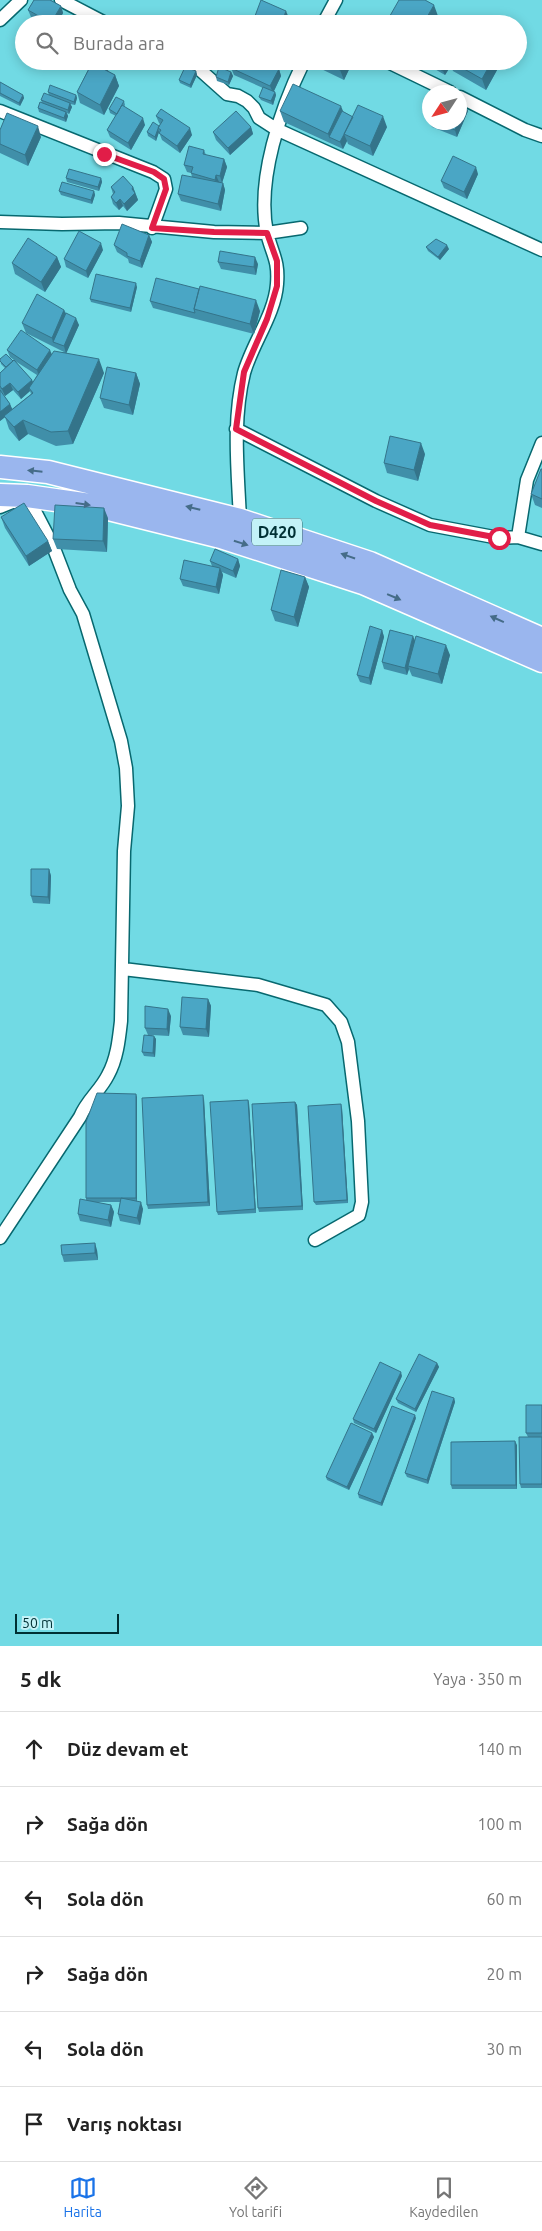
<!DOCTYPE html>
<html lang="tr">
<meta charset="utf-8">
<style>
body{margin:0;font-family:Ubuntu,sans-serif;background:#f2f2f2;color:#222}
.compass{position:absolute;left:422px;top:85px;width:45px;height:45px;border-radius:50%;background:#fff;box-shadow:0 2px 12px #0003;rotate:234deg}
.scale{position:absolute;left:15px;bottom:12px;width:104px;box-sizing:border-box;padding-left:5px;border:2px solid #003034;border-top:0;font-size:14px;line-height:18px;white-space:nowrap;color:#003034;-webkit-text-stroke:4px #c3f2f7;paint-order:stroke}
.stop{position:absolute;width:15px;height:15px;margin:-11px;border:4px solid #e11d48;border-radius:50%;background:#fff}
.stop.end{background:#e11d48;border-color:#fff;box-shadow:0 1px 5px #0008}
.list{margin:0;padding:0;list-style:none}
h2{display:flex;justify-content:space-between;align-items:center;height:65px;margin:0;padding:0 20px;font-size:21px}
h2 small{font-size:16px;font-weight:400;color:#767676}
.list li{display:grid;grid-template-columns:32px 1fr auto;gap:15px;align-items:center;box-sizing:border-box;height:75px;padding:0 20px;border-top:1px solid #e0e0e0}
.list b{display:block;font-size:19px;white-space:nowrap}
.list em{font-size:16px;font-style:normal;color:#767676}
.icon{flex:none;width:28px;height:28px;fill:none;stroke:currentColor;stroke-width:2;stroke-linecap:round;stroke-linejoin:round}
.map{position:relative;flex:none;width:542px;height:1646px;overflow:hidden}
.search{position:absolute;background:#fff;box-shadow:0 2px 12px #0003;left:15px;right:15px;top:15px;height:55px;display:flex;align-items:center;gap:12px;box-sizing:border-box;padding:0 18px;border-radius:28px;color:#767676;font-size:19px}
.sheet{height:515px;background:#fff}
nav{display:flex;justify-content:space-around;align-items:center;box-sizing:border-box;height:70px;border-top:1px solid #e0e0e0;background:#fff;font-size:14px;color:#767676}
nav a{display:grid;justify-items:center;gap:2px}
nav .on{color:#1a73e8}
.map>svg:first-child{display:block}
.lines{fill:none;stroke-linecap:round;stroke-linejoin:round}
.street-casing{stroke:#07686f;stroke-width:15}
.highway-casing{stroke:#fff;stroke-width:25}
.street{stroke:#fff;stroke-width:12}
.highway{stroke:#9ab6ee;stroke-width:22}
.wall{fill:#408fa9;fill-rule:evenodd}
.shaded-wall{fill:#34748a}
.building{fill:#4aa6c5;stroke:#34748a}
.oneway{fill:#456c88}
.route{stroke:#e11d48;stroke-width:6}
.labels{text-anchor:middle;stroke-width:4;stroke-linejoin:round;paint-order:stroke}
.shield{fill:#c3f2f7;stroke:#3a6a6e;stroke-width:1}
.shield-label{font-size:16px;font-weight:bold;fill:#003034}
</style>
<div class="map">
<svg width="542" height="1646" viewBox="0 0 542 1646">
<rect width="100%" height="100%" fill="#71dae4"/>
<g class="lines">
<defs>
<path id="street" d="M 61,0 L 107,24
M 0,20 L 21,0
M 323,24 L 336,0
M 184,61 L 199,69 L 227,94 L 238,96 L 247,101 L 254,108 L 259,118 L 276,129 L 542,250
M 386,61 L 450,92
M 460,97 L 525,130 L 542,136
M 0,111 L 153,172 L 164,179 L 166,189 L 152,228
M 0,222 L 62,224 L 119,223 L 214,232 L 267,233 L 301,228
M 236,429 L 376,501 L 430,525 L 499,538 L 518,537 L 542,544
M 0,507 L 27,496 L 53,546 L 70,590 L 83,614 L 121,741 L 126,768 L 128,806 L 124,851 L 121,1021 C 119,1039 117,1059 108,1075 C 100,1091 87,1100 80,1117 L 0,1238
M 240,520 C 238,471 232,421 244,373 C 252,344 275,314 277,284 C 279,260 272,254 267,233 C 256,180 281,108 304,61
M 518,537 L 527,480 L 542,443
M 123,969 L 258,985 L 326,1005 L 341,1022 L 348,1042 L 358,1121 L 362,1202 L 359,1215 L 315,1240"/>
<path id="highway" d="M 0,467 L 48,472 L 240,520 L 370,563 L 542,639
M 0,495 L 27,496 L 97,506 L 221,537 L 363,583 L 542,661"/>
</defs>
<use href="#street" class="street-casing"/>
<use href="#highway" class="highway-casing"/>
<use href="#street" class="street"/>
<use href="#highway" class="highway"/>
</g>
<path class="wall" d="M 34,0 L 51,0 L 61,6 L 63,13 L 57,24 L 42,24 L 31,17 L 28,10 Z
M 85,61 L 112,61 L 108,71 L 115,75 L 119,86 L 104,115 L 80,103 L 77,92 L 91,64 Z
M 313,61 L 353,61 L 344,80 L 315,66 Z
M 426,61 L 445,61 L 448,64 L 450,67 L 445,75 L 426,64 Z
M 446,61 L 502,61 L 486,90 L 453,71 L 450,64 Z
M 269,64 L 279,69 L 281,76 L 274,91 L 275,92 L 276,95 L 273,105 L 261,100 L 259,97 L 263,88 L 234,75 L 231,68 Z
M 196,71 L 197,75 L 191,88 L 180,83 L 179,80 Z
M 231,72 L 233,76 L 229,85 L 217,81 L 216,77 Z
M 0,82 L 23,95 L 24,98 L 20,106 L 0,96 Z
M 48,92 L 76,95 L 77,98 L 75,105 L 70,104 L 72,107 L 69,114 L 67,113 L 68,116 L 66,122 L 39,112 L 38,108 L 42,103 L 41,100 L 49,95 Z
M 124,101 L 125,105 L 124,107 L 145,125 L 131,150 L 110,137 L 107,130 L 116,116 L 110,113 L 109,109 Z
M 465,104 L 468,111 L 457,137 L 432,127 L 430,122 L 460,122 Z
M 280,111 L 344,112 L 353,117 L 387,127 L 373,156 L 348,144 L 347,141 L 343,149 L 284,122 Z
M 156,116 L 192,135 L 180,153 L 162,140 L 159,132 L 156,141 L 148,136 L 147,132 L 159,126 L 160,124 L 159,123 Z
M 251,127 L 253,134 L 230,155 L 216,140 L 213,132 Z
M 0,130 L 41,137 L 28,166 L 0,153 Z
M 204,150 L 206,155 L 224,159 L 227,167 L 222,183 L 219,182 L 223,183 L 225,190 L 221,211 L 181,201 L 178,194 L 192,177 L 191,173 L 187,172 L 184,165 Z
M 478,174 L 467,199 L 444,188 L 441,181 Z
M 66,178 L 101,178 L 102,182 L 99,191 L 67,182 Z
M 111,187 L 133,187 L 138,200 L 127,211 L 123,206 L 119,210 L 113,204 L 111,197 L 113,194 Z
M 59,191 L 94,191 L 95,195 L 92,204 L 61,195 Z
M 149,235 L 152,242 L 142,268 L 129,263 L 128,259 L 117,252 L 114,245 Z
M 426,247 L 449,249 L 440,260 L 428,251 Z
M 103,250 L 88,278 L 66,267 L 64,259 Z
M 57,257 L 61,267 L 45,292 L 15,274 L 12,263 Z
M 218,262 L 258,264 L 256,275 L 221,269 Z
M 137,287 L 131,312 L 91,302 L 90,299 Z
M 150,301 L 260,311 L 254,334 L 153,308 Z
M 64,310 L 66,313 L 79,325 L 66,353 L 104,373 L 73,444 L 56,446 L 28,434 L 19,441 L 9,429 L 5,417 L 0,421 L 0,373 L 5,368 L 1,364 L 0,359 L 13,361 L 14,360 L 10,357 L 7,350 L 51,354 L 64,352 L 26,333 L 22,323 ZM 15,361 L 37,375 L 33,382 L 32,380 ZM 13,390 L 21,399 L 30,391 L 31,394 L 12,409 L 10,404 L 1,391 L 5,396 Z
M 136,373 L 140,384 L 133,415 L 104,408 L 100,398 Z
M 425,454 L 418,481 L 387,473 L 384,463 Z
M 542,469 L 542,508 L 535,505 L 531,494 Z
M 1,517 L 48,541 L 52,551 L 29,566 L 5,528 Z
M 108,518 L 107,552 L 57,549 L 53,539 Z
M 238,559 L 240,566 L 236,578 L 222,572 L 223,575 L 219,594 L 183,586 L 180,579 L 212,566 L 210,561 Z
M 305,577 L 309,587 L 298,627 L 275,621 L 271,610 Z
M 382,630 L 384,637 L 371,685 L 360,682 L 357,675 Z
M 415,640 L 450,655 L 442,684 L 412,676 L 409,669 L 407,675 L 384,669 L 382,662 Z
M 49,869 L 51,876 L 50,904 L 33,903 L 31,896 Z
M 208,999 L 211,1006 L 209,1037 L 183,1035 L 180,1027 Z
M 171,1016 L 169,1036 L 152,1035 L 156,1039 L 155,1057 L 144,1056 L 142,1052 L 148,1035 L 145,1028 Z
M 137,1097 L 137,1201 L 143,1209 L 140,1225 L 120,1221 L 118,1214 L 120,1202 L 95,1202 L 111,1205 L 114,1212 L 111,1227 L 80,1221 L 78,1214 L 86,1200 L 86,1198 Z
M 204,1099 L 210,1206 L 148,1209 L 147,1205 Z
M 248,1100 L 249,1103 L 256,1213 L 218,1215 L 217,1212 Z
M 295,1102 L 297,1105 L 303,1210 L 259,1212 L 258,1208 Z
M 342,1108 L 348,1203 L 316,1205 L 314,1202 Z
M 97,1250 L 98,1260 L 64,1262 L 62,1255 Z
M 437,1363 L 439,1367 L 416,1412 L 398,1403 L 396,1399 Z
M 402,1376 L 376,1433 L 354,1423 L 353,1419 Z
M 454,1398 L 455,1402 L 428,1484 L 407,1477 L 405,1473 Z
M 542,1405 L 542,1488 L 521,1488 L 520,1484 L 528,1437 L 526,1433 Z
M 416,1418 L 382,1506 L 359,1498 L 358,1494 Z
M 372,1433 L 374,1437 L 349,1490 L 327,1480 L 326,1477 Z
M 517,1445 L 517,1489 L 452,1489 L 451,1485 Z"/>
<path class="shaded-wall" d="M 434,5 L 438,16 L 433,24 L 423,24 Z
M 61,6 L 63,13 L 57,24 L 51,24 Z
M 286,11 L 289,18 L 286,24 L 281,24 Z
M 107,61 L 112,61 L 107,72 L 105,65 Z
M 344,61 L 353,61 L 344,80 L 340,70 Z
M 492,61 L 502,61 L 486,90 L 482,79 Z
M 448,64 L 450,67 L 445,75 L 443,71 Z
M 279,69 L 281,76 L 273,93 L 270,86 Z
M 196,71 L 197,75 L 191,88 L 190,85 Z
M 231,72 L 233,76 L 229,85 L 228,82 Z
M 115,75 L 119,86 L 104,115 L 100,105 Z
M 275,92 L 276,95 L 273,105 L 271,101 Z
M 23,95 L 24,98 L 20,106 L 19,103 Z
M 76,95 L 77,98 L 75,105 L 74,102 Z
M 70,103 L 72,107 L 69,114 L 68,110 Z
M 465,104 L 468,111 L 457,137 L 455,130 L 458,122 L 460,122 L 460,118 Z
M 341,106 L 345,116 L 329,137 L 332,144 L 328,134 Z
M 66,112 L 68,116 L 66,122 L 64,118 Z
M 383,116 L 387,127 L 373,156 L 370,146 Z
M 143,118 L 145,125 L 131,150 L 128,143 Z
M 38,126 L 41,137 L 28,166 L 25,155 Z
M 251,127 L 253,134 L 230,155 L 228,148 Z
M 190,128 L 192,135 L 180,153 L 177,146 Z
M 158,129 L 159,132 L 156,141 L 155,137 Z
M 344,134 L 347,141 L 343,149 L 340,142 Z
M 224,159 L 227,167 L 222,183 L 220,176 Z
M 476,167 L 478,174 L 467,199 L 464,192 Z
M 216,175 L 219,182 L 218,187 L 215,180 Z
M 101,178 L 102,182 L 99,191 L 98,187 Z
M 223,183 L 225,190 L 221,211 L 218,204 Z
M 133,187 L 138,200 L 127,211 L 124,204 L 132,189 Z
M 94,191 L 95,195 L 92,204 L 91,200 Z
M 120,199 L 123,206 L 119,210 L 116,203 Z
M 149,235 L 152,242 L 142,268 L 140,261 Z
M 101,243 L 103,250 L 88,278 L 86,271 Z
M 447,245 L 449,249 L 440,260 L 438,257 Z
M 57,257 L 61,267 L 45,292 L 41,282 Z
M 255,257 L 258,264 L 256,275 L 254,267 Z
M 136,283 L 137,287 L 131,312 L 130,308 Z
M 256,300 L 260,311 L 254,334 L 250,324 Z
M 64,310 L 68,320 L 53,342 L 52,338 Z
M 76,318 L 79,325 L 66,354 L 64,346 Z
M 50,350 L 53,357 L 39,377 L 37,370 Z
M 99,359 L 104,373 L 73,444 L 68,431 Z
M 136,373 L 140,384 L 133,415 L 129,405 Z
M 32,380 L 35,387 L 29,388 L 30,391 L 21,399 L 18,392 Z
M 10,383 L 13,390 L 5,396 L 2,389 Z
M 10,404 L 13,411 L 0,421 L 0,412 Z
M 23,420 L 28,434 L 19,441 L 14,427 Z
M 421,443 L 425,454 L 418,481 L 414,470 Z
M 104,508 L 108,518 L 107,552 L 103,541 Z
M 48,541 L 52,551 L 29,566 L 26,556 Z
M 238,559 L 240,566 L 236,578 L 233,571 Z
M 220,568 L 223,575 L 219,594 L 216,587 Z
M 305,577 L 309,587 L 298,627 L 294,617 Z
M 382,630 L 384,637 L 371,685 L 369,678 Z
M 413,636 L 416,643 L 408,666 L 409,669 L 407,675 L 405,668 Z
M 446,645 L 450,655 L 442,684 L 438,674 Z
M 49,869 L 51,876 L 50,904 L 48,897 Z
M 208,999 L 211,1006 L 209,1037 L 206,1029 Z
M 168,1009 L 171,1016 L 169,1036 L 167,1029 Z
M 154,1036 L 156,1039 L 155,1057 L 153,1053 Z
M 136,1094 L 137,1097 L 137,1202 L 136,1198 Z
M 203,1095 L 204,1099 L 210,1206 L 208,1202 Z
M 248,1100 L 249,1103 L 256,1213 L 255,1209 Z
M 295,1102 L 297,1105 L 303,1210 L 302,1206 Z
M 341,1104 L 342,1108 L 348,1203 L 347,1200 Z
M 141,1202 L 143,1209 L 140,1225 L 137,1218 Z
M 111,1205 L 114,1212 L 111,1227 L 108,1220 Z
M 95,1243 L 97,1250 L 98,1260 L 95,1253 Z
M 437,1363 L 439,1367 L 416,1412 L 415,1409 Z
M 401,1372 L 402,1376 L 376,1433 L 374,1429 Z
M 454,1398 L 455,1402 L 428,1484 L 427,1480 Z
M 415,1415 L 416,1418 L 382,1506 L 381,1503 Z
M 372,1433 L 374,1437 L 349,1490 L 347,1487 Z
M 515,1441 L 517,1445 L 517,1489 L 516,1485 Z"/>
<path class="building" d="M 34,0 L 50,0 L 61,6 L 51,23 L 28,10 Z
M 261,0 L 286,11 L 281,24 L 252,24 Z
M 399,0 L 425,0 L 434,5 L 423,24 L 391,24 L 387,21 Z
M 98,61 L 107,61 L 105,65 Z
M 234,61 L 267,61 L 266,63 L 279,69 L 270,86 L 231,68 Z
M 323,61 L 344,61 L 340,70 Z
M 427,61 L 445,61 L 448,64 L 443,71 Z
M 450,61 L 492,61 L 482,79 Z
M 92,63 L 115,75 L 100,105 L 77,92 Z
M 185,67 L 196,71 L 190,85 L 179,80 Z
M 219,67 L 231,72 L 228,82 L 216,77 Z
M 0,82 L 23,95 L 19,103 L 0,93 Z
M 293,84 L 341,106 L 328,134 L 280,111 Z
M 50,85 L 76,95 L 74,102 L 48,92 Z
M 263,87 L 275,92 L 271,101 L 259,97 Z
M 44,93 L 70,103 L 68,110 L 41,100 Z
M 116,97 L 124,101 L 117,114 L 109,109 Z
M 40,102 L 66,112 L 64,118 L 38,108 Z
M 460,102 L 465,104 L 460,118 Z
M 122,105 L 143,118 L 128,143 L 107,130 Z
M 358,105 L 383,116 L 370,146 L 344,134 Z
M 161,109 L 190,128 L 177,146 L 159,133 L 161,130 L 158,128 L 163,120 L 156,116 Z
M 236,111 L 251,127 L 228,148 L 213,132 Z
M 342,111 L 353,117 L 340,142 L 329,137 Z
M 7,113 L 38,126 L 25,155 L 0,144 L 0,130 Z
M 153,122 L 159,126 L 155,137 L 147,132 Z
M 436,122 L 458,122 L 455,130 Z
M 189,146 L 204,150 L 203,154 L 224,159 L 220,176 L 216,175 L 215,180 L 191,173 L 193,167 L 184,165 Z
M 453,156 L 476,167 L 464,192 L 441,181 Z
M 69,169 L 101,178 L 98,187 L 66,178 Z
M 182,175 L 223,183 L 218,204 L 178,194 Z
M 123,176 L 133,187 L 132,189 L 135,193 L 124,204 L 120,199 L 116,203 L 111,197 L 115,192 L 111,187 Z
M 62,182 L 94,191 L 91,200 L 59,191 Z
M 122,224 L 149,235 L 140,261 L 127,256 L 127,253 L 114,245 Z
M 79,231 L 101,243 L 86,271 L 64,259 Z
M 28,238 L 57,257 L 41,282 L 12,263 Z
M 436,239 L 447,245 L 438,257 L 426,247 Z
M 220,251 L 255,257 L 254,267 L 218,262 Z
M 96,274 L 136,283 L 130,308 L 90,299 Z
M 156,278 L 199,289 L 194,309 L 195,313 L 150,301 Z
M 200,286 L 256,300 L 250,324 L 194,309 Z
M 37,294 L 64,310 L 52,338 L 22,323 Z
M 66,313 L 76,318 L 64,346 L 53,342 Z
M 21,330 L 50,350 L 37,370 L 7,350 Z
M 54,351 L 99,359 L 68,431 L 51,432 L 23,420 L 14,427 L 4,416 L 33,393 L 29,388 Z
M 6,354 L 13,361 L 6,367 L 0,361 L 0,359 Z
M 14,360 L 32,380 L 18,392 L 10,383 L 2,389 L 0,386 L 0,373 Z
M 107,367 L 136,373 L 129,405 L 100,398 Z
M 0,390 L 10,404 L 0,412 Z
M 390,436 L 421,443 L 414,470 L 384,463 Z
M 541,469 L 542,469 L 542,499 L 531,494 Z
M 24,503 L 48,541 L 26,556 L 1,517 Z
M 55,505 L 104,508 L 103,541 L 53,539 Z
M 215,549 L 238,559 L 233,571 L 210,561 Z
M 184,560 L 220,568 L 216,587 L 180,579 Z
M 281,570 L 305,577 L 294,617 L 271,610 Z
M 370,626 L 382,630 L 369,678 L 357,675 Z
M 390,630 L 413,636 L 405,668 L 382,662 Z
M 416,636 L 446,645 L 438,674 L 408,666 Z
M 31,869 L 49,869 L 48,897 L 31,896 Z
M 182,997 L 208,999 L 206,1029 L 180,1027 Z
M 145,1006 L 168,1009 L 167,1029 L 145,1028 Z
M 144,1035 L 154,1036 L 153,1053 L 142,1052 Z
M 97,1093 L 136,1094 L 136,1198 L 86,1198 L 86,1122 Z
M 203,1095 L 208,1202 L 147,1205 L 142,1098 Z
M 248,1100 L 255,1209 L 217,1212 L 210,1102 Z
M 295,1102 L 302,1206 L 258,1208 L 252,1104 Z
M 341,1104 L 347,1200 L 314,1202 L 308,1106 Z
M 121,1198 L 141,1202 L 137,1218 L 118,1214 Z
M 80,1199 L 111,1205 L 108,1220 L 78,1214 Z
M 95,1243 L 95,1253 L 62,1255 L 61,1245 Z
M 419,1354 L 437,1363 L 415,1409 L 396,1399 Z
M 380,1362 L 401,1372 L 374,1429 L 353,1419 Z
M 432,1391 L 454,1398 L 427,1480 L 405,1473 Z
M 526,1405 L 542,1405 L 542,1433 L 526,1433 Z
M 392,1406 L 415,1415 L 381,1503 L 358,1494 Z
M 351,1423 L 372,1433 L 347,1487 L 326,1477 Z
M 519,1437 L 542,1437 L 542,1484 L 520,1484 Z
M 515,1441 L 516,1485 L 451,1485 L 451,1442 Z"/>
<defs><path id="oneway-solid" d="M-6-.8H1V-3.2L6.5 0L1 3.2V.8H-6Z" transform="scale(1.25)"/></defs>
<g class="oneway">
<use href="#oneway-solid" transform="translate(35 471) rotate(-174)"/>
<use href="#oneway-solid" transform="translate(83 504) rotate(8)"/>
<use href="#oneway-solid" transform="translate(193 508) rotate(-166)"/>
<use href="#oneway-solid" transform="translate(241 543) rotate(18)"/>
<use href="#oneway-solid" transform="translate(348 556) rotate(-161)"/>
<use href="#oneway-solid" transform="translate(394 597) rotate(23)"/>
<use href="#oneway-solid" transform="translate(497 619) rotate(-156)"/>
</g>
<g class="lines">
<path class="route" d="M 104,154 L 154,172 L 164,179 L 166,189 L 152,228 L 214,232 L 267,233 L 277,261 L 277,286 L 267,319 L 244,372 L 236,429 L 376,501 L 430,525 L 499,538"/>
</g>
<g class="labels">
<rect class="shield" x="252" y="518.5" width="50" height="27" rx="4"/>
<g class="shield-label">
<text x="277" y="538">D420</text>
</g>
</g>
</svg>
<svg class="compass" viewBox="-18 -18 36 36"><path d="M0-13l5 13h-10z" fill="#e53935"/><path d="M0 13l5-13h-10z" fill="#767676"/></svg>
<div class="scale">50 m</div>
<div class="stop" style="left:499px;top:538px"></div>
<div class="stop end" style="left:104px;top:154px"></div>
<div class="search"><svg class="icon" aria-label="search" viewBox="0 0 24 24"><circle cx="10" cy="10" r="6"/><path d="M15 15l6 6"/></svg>Burada ara</div>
</div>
<section class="sheet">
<h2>5 dk<small>Yaya · 350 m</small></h2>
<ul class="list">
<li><svg class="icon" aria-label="ahead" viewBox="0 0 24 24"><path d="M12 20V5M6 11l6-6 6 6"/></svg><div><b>Düz devam et</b></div><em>140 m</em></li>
<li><svg class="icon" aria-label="right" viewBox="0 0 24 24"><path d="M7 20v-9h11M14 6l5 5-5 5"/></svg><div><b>Sağa dön</b></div><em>100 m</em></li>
<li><svg class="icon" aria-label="left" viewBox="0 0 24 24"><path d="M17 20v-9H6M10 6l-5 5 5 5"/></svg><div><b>Sola dön</b></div><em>60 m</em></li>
<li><svg class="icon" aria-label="right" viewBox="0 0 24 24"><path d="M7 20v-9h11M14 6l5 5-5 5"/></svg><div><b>Sağa dön</b></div><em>20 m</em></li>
<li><svg class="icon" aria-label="left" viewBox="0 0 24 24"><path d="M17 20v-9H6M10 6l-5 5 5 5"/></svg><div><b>Sola dön</b></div><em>30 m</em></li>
<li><svg class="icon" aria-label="arrive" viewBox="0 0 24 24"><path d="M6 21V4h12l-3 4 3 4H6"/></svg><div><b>Varış noktası</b></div></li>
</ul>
</section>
<nav>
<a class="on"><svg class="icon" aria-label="map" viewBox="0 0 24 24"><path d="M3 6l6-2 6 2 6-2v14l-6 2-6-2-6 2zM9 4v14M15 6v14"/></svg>Harita</a>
<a><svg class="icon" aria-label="directions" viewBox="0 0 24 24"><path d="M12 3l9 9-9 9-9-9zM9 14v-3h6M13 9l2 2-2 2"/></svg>Yol tarifi</a>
<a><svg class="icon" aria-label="saved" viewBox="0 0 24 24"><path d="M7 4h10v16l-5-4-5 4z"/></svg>Kaydedilen</a>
</nav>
